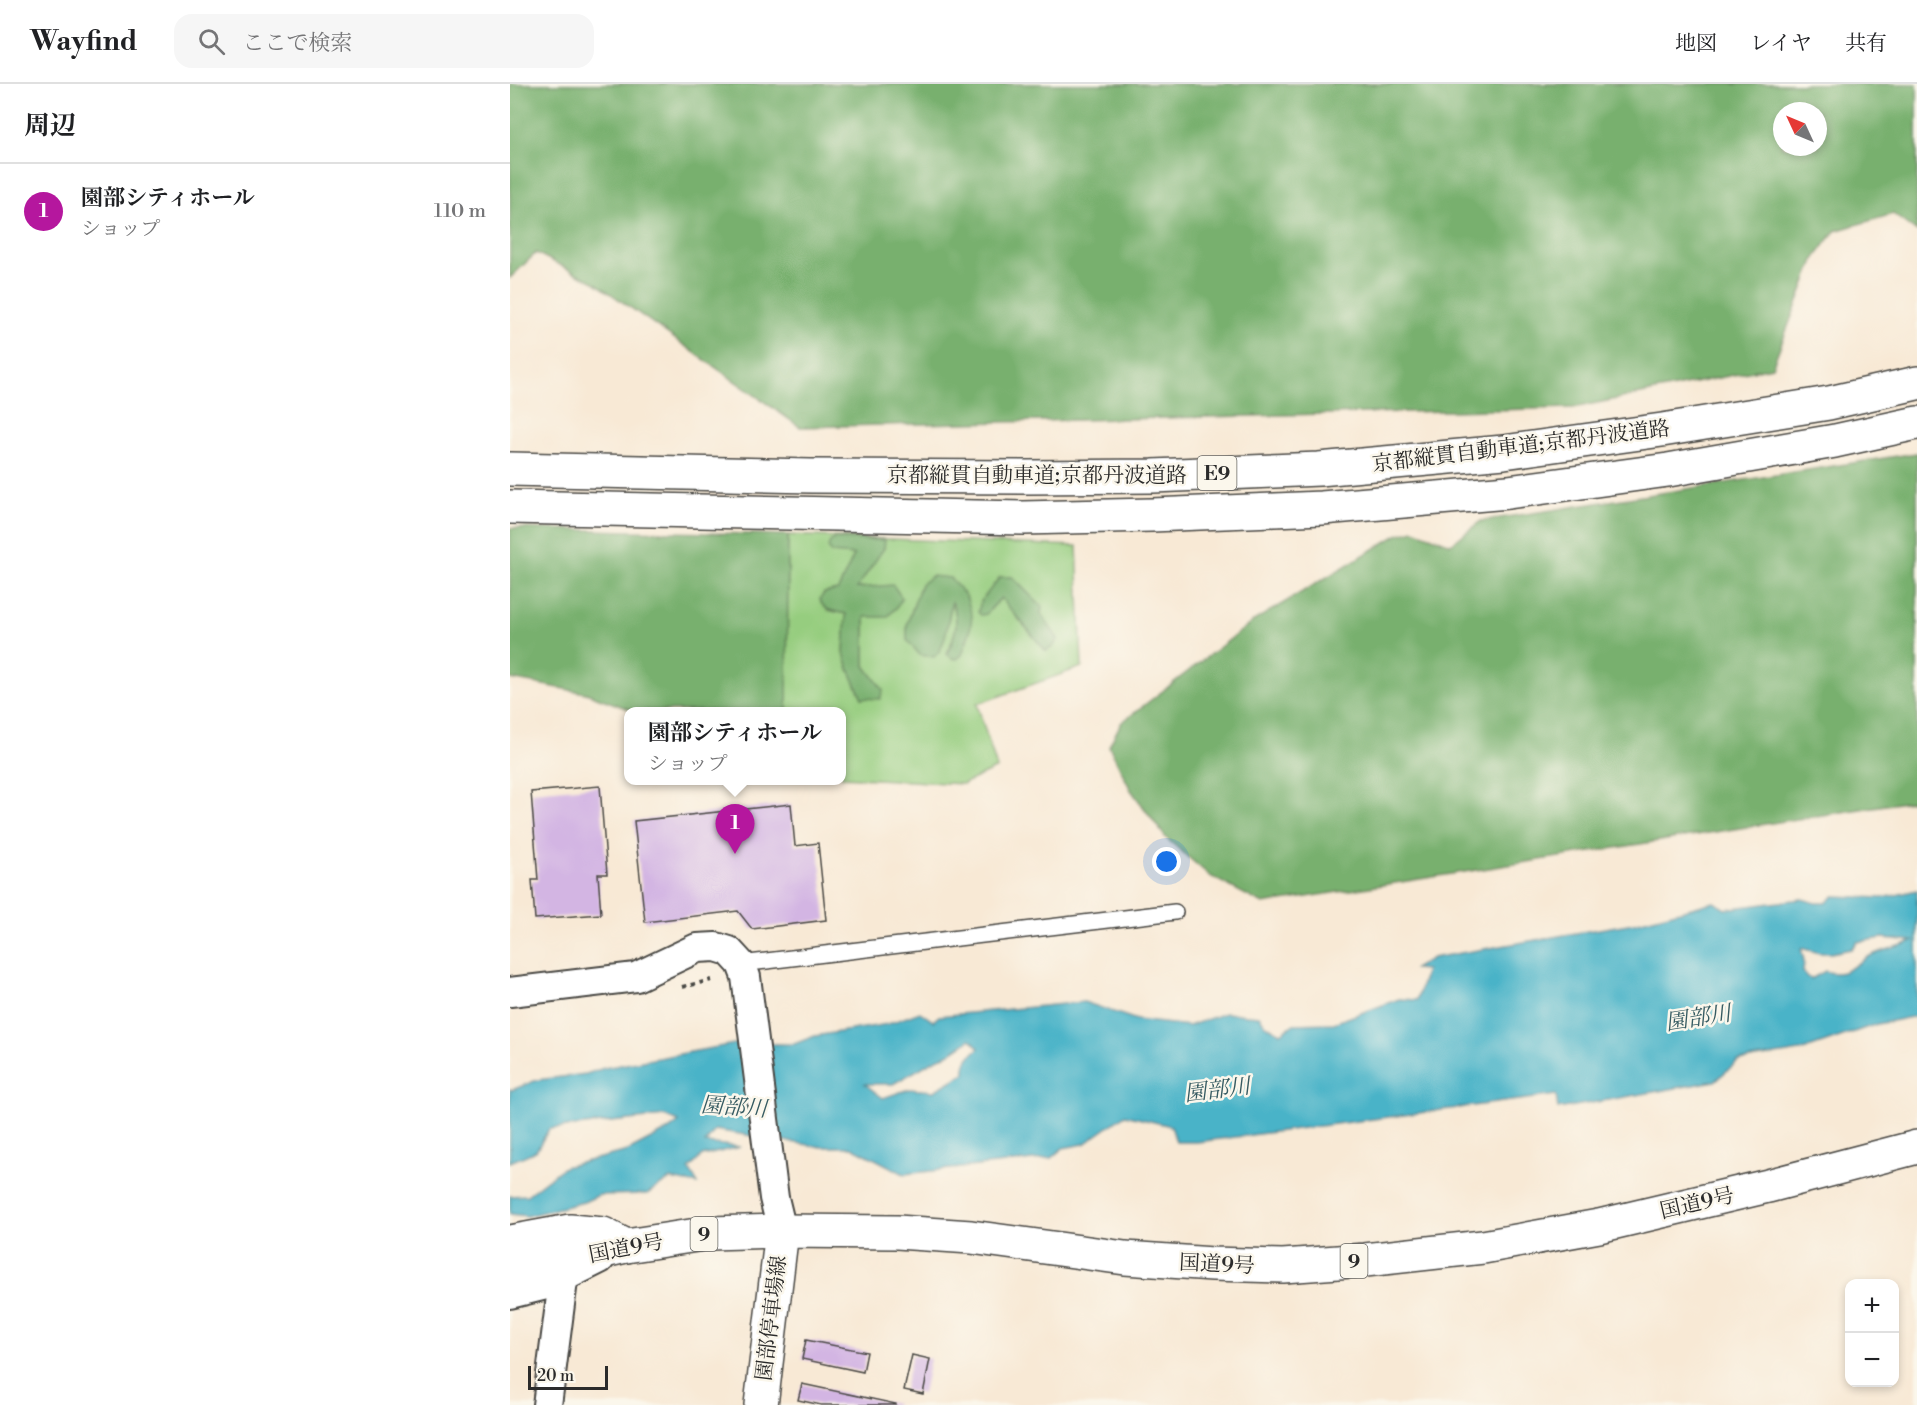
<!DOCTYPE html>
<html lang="ja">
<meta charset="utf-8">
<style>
body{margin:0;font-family:"Libre Bodoni","Noto Serif JP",serif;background:#f6f6f6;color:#202124}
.controls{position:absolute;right:18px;bottom:18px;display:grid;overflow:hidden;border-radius:12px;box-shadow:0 3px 9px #0003}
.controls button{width:54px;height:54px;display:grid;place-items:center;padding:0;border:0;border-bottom:2px solid #e0e0e0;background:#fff;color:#202124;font:30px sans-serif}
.compass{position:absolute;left:1263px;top:18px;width:54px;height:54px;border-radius:50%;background:#fff;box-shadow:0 3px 9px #0003;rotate:314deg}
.scale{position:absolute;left:18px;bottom:15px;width:80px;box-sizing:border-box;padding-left:6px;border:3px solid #2b2b2b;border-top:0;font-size:16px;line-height:21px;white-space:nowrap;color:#2b2b2b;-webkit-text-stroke:4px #fbf7ec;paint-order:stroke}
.you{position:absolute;left:657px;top:778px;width:21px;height:21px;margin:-15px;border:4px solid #fff;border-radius:50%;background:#1a73e8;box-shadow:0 0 0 9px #1a73e833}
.badge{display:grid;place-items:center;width:39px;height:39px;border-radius:50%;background:#b5179e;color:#fff;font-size:20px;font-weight:700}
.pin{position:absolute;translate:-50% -50px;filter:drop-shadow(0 2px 3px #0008)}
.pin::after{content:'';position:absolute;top:32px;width:21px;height:18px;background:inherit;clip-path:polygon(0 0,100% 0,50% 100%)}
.popup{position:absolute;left:114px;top:623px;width:222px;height:78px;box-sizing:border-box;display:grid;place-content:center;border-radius:12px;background:#fff;filter:drop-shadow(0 2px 4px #0005);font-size:20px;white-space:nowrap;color:#757577}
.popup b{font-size:22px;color:#202124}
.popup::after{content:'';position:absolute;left:50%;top:100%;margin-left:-12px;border:12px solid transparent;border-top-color:#fff}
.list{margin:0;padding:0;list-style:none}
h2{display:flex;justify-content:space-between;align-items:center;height:78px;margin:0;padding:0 24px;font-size:26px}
h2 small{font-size:20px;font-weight:400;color:#757577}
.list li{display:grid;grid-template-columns:39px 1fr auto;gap:18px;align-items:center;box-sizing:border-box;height:96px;padding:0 24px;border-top:2px solid #e0e0e0}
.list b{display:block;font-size:22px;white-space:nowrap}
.list p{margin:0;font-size:20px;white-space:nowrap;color:#757577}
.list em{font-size:20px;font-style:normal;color:#757577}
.icon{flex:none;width:33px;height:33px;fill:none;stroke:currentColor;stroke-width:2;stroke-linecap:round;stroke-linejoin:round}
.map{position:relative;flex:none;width:1407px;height:1321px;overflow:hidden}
header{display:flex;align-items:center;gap:36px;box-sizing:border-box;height:84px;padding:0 30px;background:#fff;border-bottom:2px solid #e0e0e0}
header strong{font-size:28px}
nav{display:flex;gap:33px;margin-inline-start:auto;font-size:21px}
.search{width:420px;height:54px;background:#f6f6f6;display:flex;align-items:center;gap:15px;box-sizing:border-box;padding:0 21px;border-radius:18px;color:#757577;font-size:22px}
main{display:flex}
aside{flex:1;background:#fff}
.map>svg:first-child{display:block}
.green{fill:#96cd7f;stroke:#607c55;stroke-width:1.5;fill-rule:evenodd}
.forest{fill:#78b06e;stroke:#526e4c;stroke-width:1.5;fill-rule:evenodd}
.water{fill:#4ab3c8;stroke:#3a6f7a;stroke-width:1.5;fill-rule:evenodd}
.building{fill:#d3b5e3}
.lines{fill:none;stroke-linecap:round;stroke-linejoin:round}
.service-casing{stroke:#4a4844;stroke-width:18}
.minor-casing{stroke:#4a4844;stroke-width:32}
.tertiary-casing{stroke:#4a4844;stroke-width:36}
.secondary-casing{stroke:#4a4844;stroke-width:36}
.trunk-casing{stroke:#4a4844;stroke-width:36}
.motorway-casing{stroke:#4a4844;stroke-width:36}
.path{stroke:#4a4844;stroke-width:4;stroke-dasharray:4.5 4.5;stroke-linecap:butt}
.service{stroke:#fff;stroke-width:15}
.minor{stroke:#fff;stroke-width:28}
.tertiary{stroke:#fff;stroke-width:33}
.secondary{stroke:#fff;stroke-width:33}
.trunk{stroke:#fff;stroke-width:33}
.motorway{stroke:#fff;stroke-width:33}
.labels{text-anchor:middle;stroke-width:5;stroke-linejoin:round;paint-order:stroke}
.shield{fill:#fbf7ec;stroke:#696865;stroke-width:1.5}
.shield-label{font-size:20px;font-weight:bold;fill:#2b2b2b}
.street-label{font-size:21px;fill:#2b2b2b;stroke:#fbf7ec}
.water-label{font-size:22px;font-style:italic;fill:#365b62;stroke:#fbf7ec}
</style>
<header>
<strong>Wayfind</strong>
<div class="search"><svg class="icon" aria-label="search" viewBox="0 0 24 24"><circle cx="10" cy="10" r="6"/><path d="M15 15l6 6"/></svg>ここで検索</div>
<nav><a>地図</a><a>レイヤ</a><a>共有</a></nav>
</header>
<main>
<aside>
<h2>周辺<small></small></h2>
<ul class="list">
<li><span class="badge">1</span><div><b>園部シティホール</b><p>ショップ</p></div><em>110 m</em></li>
</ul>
</aside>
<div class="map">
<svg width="1407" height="1321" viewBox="0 0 1407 1321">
<rect width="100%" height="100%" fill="#fbf7ec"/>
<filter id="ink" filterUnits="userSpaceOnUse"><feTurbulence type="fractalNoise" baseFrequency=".0167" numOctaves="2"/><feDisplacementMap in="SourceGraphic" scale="12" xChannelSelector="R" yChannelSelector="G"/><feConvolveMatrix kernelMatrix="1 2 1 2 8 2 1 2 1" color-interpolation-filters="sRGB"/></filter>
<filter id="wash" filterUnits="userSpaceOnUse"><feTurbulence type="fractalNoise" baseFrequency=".008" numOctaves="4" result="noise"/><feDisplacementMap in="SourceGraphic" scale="24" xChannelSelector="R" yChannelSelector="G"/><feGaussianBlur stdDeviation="1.35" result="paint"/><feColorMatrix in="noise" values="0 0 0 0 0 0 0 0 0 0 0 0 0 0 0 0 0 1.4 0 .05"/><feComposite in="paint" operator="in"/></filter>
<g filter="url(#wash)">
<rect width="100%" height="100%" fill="#f8e9d5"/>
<path class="green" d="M 278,451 L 567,462 L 572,583 L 467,620 L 487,684 L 453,700 L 332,693 L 332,628 L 277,628 ZM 374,464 L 346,504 L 355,532 L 355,582 L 373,606 L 352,614 L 339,585 L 334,569 L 336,530 L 317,526 L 314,509 L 328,506 L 345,470 ZM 502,493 L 536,567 L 491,514 L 476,530 ZM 411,500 L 456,512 L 442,574 L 437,570 C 446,550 450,538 442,517 L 437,542 L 429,568 L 397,541 Z"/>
<path class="forest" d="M 0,0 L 1407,0 L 1407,148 L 1383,130 L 1325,147 L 1305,174 L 1262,283 L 1063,324 L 290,343 L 84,198 L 26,169 L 0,194 ZM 1272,27 L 1308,27 L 1308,63 L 1272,63 Z
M 1407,369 L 1407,716 L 753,820 L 700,792 L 656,754 L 621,706 L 599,662 L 611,639 L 745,536 L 887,451 L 904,446 L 941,460 L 971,437 Z
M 0,444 L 278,451 L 277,627 L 124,627 L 76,609 L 0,595 Z
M 324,455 L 375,456 L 374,464 L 347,504 L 383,501 L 392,514 L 387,523 L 377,533 L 355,533 L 355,582 L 373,606 L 370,615 L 352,614 L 339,585 L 334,569 L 336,530 C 325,527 313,528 310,515 L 314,509 L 328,506 L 344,471 L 321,469 L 318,463 L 320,458 Z
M 422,492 L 440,494 L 456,512 L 462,531 L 460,547 L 452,571 L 447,575 L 442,574 L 437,570 C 445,552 450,537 442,518 C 437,534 438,561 424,573 L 410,571 L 397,556 L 397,541 L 411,500 Z
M 490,493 L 502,493 L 532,523 L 531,530 L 548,555 L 543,563 L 536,567 L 491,514 L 476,530 L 471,531 L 468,528 L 471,517 Z"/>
<path class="water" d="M 1407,806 L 1407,932 L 1367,940 L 1290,967 L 1228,977 L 1205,997 L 1048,1025 L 1046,1011 L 687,1058 L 666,1058 L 661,1042 L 615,1031 L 574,1060 L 553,1064 L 541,1074 L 394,1090 L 342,1063 L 312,1063 L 205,1046 L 195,1059 L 230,1063 L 192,1072 L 179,1085 L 188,1100 L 160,1095 L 137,1110 L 89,1111 L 74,1118 L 17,1132 L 0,1130 L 0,1112 L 17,1111 L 54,1083 L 118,1067 L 160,1045 L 169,1038 L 155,1032 L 39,1045 L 26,1067 L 0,1078 L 0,1005 L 2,1006 L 27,996 L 76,990 L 94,984 L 224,960 L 284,960 L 305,952 L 378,940 L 410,928 L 423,937 L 429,932 L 574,918 L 627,936 L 679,942 L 715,929 L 749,932 L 756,941 L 771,949 L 784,940 L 824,939 L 889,915 L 907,916 L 916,886 L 904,885 L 922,874 L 1124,839 L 1204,818 L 1215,825 L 1292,815 L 1306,819 L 1316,819 L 1324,812 L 1373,814 ZM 1373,854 L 1403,857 C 1390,863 1375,865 1362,871 C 1346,878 1335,895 1315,887 L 1301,895 L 1293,889 L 1294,877 L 1291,864 L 1309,869 L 1321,869 L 1341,865 L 1347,858 ZM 461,955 L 469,964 C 460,971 454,977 455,989 L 424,1007 L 399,1005 L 373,1014 L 355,1000 L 383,1000 L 423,977 L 440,969 Z"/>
<g id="blocks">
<path class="building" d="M 90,702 L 97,790 L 88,790 L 91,830 L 25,835 L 22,796 L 28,796 L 21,708 Z
M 281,720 L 285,762 L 308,759 L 316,836 L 242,845 L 228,827 L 135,838 L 124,737 Z
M 296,1256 L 357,1268 L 353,1288 L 292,1275 Z
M 402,1271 L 420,1275 L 413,1310 L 394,1306 Z
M 292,1300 L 386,1320 L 386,1321 L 311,1321 L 288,1316 Z"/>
</g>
</g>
<g filter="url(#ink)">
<use href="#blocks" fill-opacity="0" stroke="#4a4844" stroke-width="1.5"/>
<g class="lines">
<defs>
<path id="service" d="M 231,880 L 665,828"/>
<path id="minor" d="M 0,908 L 126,893 L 187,864 L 206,863 L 219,867 L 231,880 L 236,893 L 264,1114 L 272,1147
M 0,1210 L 53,1197
M 37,1321 L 53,1197 L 58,1191 L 90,1175"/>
<path id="tertiary" d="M 0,1158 L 60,1147 L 93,1150 L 116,1162"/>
<path id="secondary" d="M 251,1321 L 272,1147"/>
<path id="trunk" d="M 0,1189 L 116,1162 L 200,1149 L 272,1147 L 387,1148 L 461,1153 L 615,1174 L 703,1180 L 773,1182 L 855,1176 L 973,1163 L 1089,1142 L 1258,1102 L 1407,1063"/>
<path id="motorway" d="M 0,385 L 301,392 L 517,393 L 643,392 L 809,385 L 994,368 L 1152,346 L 1319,319 L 1407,299
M 0,423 L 513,434 L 642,431 L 812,424 L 998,408 L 1158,386 L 1325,357 L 1407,339"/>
</defs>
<use href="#service" class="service-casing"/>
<use href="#minor" class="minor-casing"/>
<use href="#tertiary" class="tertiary-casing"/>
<use href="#secondary" class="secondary-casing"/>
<use href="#trunk" class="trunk-casing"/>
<use href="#motorway" class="motorway-casing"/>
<path class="path" d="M 172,903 L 202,896"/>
<use href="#service" class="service"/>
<use href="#minor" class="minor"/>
<use href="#tertiary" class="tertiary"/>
<use href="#secondary" class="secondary"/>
<use href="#trunk" class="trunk"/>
<use href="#motorway" class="motorway"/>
</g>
</g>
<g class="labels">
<g class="shield">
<rect x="687.5" y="372" width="39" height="34" rx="4.5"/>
<rect x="180.5" y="1133" width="27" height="34" rx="4.5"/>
<rect x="830.5" y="1160" width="27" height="34" rx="4.5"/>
</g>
<g class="shield-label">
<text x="707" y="396">E9</text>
<text x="194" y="1157">9</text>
<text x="844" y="1184">9</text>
</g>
<g class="street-label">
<text transform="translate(1011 362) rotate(-7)" y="7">京都縦貫自動車道;京都丹波道路</text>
<text x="527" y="398">京都縦貫自動車道;京都丹波道路</text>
<text transform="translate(1187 1119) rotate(-13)" y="7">国道9号</text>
<text transform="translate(116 1164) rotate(-11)" y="7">国道9号</text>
<text transform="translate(707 1180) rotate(3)" y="7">国道9号</text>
<text transform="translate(261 1234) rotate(-83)" y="7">園部停車場線</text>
</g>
<g class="water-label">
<text transform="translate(1188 933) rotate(-9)" y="8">園部川</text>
<text transform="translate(707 1005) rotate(-7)" y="8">園部川</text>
<text transform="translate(224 1022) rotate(4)" y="8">園部川</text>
</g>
</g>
</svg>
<div class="controls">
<button>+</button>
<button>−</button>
</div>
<svg class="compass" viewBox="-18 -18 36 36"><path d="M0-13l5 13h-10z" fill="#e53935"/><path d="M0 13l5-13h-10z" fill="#757577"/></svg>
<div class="scale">20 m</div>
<div class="you"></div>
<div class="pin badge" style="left:225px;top:770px">1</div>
<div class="popup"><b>園部シティホール</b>ショップ</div>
</div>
</main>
